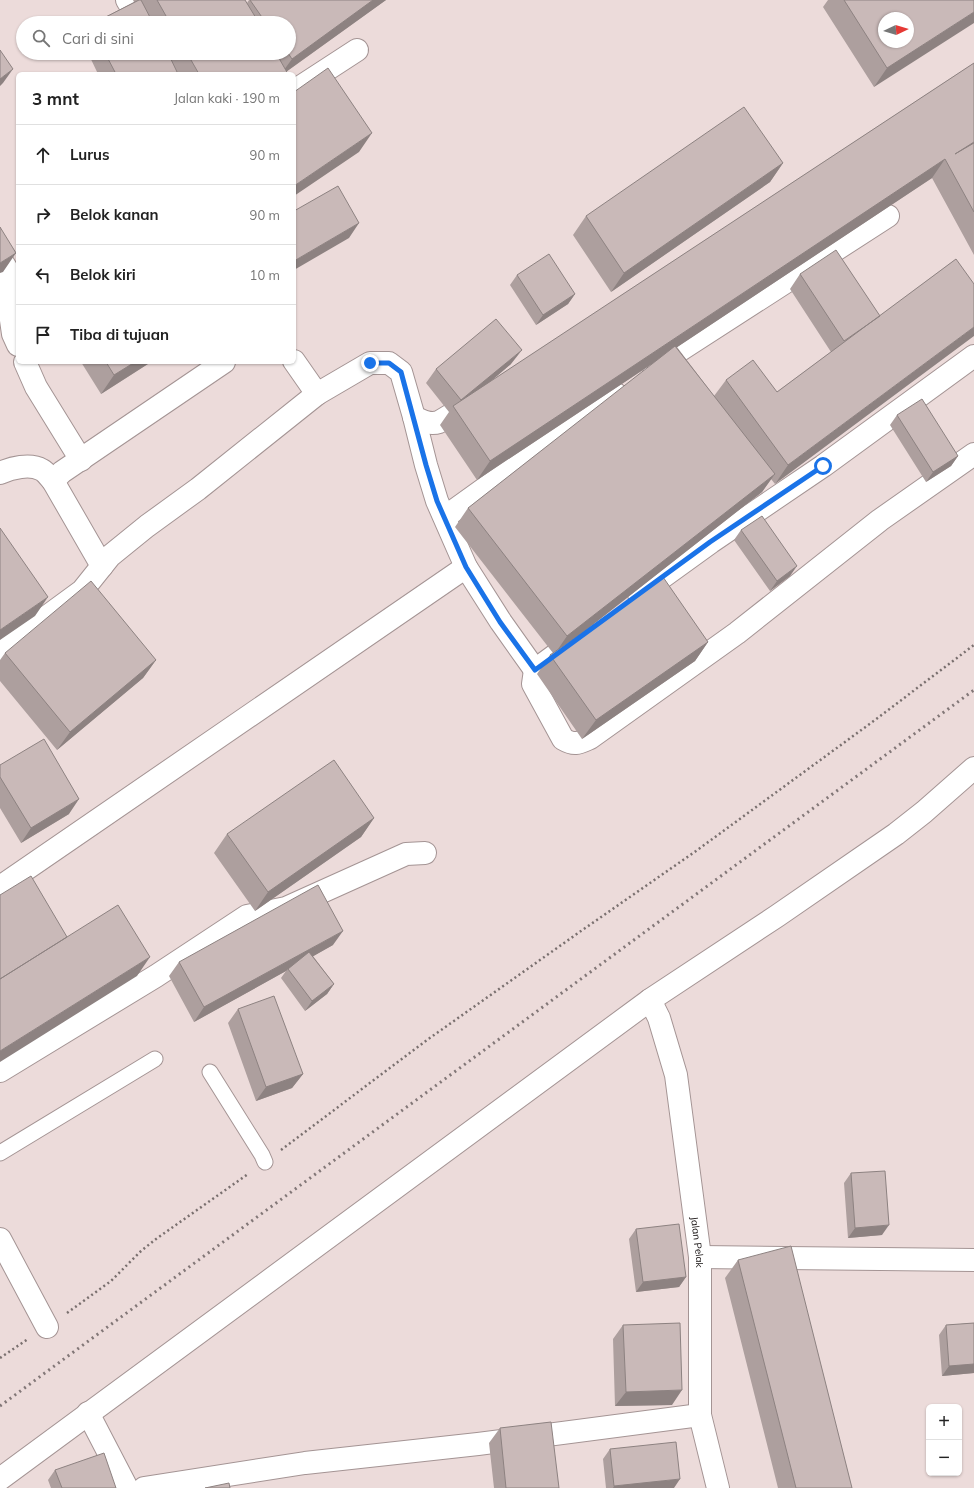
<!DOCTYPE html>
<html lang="id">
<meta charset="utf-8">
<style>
body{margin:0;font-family:Mulish,sans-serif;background:#f2f2f2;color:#222}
.controls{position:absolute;right:12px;bottom:12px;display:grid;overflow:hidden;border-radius:6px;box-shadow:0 1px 3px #0004}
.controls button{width:36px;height:36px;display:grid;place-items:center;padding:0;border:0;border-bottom:1px solid #e0e0e0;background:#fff;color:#222;font:20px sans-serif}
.compass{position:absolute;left:878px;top:12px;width:36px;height:36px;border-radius:50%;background:#fff;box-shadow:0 1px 3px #0004;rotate:86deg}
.stop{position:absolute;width:12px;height:12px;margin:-9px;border:3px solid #1a73e8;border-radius:50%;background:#fff}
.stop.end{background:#1a73e8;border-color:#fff;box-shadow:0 1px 4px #0008}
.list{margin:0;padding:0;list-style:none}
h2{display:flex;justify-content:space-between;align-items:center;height:52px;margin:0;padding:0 16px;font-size:17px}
h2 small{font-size:13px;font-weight:400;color:#767676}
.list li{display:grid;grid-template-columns:26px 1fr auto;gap:12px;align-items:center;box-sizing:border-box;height:60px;padding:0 16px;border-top:1px solid #e0e0e0}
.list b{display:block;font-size:15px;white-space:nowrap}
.list em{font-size:13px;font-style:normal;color:#767676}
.icon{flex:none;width:22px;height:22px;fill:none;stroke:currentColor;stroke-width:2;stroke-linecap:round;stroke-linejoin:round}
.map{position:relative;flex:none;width:974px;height:1488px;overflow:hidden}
.search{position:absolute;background:#fff;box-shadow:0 1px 3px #0004;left:16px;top:16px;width:280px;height:44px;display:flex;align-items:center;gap:10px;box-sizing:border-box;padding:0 14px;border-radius:22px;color:#767676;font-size:15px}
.panel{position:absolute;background:#fff;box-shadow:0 1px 3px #0004;left:16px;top:72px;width:280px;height:292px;border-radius:6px}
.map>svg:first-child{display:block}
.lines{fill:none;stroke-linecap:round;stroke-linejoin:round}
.service-casing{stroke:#a49494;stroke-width:17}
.minor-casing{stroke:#a49494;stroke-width:24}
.path{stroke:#7a706f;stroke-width:2.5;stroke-dasharray:2 3;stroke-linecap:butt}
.service{stroke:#fff;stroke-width:15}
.minor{stroke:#fff;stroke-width:22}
.rail{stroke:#827777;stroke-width:3;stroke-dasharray:2 4;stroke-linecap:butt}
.wall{fill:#ad9f9e}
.shaded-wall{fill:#8d8281}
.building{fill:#c9b9b8;stroke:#8d8281;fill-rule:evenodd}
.route{stroke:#1a73e8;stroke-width:5}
.labels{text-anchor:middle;stroke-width:3.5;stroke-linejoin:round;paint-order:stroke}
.street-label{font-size:10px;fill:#130e0e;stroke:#fae8e8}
</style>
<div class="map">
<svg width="974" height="1488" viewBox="0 0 974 1488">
<rect width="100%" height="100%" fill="#ecdbda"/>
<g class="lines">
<defs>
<path id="service" d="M 210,1072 L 262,1155 L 265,1162
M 0,1153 L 155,1059"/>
<g id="minor">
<path d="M 127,0 L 141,23"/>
<path d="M 294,91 L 357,50"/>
<path d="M 0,258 L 9,273 L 10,313 L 13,334 L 18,345"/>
<path d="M 294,361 L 317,394 L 370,363 L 389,363 L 401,372 L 414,417 C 422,421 430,425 439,422 L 469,404"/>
<path d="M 25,362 L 36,387 L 81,460"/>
<path d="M 654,367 L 888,216"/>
<path d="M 414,417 L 426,465 L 437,501 L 466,567 L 501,622 L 535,670"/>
<path d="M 0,473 C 11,468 30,463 42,470 C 46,472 50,478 53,481 L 102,566"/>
<path d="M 53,481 L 62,472 L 224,362"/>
<path d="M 445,517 L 616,394"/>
<path d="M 639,594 L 711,542 L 823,466 L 974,356"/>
<path d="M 569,645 L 535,670 L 533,684 L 563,739 C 575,746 579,743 590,738 L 737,633 L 880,520 L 974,454"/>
<path d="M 0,651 L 82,591 L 110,556 L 147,526 L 198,489 L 317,394"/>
<path d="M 0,887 L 466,567"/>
<path id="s1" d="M 650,1000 L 659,1018 L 676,1075 L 700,1257 L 700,1415 L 718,1488"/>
<path d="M 0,1071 L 156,976 L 247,916 L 286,908 L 406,854 L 425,853"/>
<path d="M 0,1239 L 47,1327"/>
<path d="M 700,1257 L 974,1260"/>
<path d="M 88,1413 L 127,1488"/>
<path d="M 0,1479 L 650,1000 L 777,916 L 896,834 L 924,812 L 974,768"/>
<path d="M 144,1488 L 305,1463 L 478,1444 L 700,1415"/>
</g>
</defs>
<use href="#service" class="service-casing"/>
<use href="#minor" class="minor-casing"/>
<path class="path" d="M 281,1150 L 427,1040 L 581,931 L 696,851 L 875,720 L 974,645
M 67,1313 L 111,1281 L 141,1251 L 156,1239 L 248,1174
M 0,1358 L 28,1339"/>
<use href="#service" class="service"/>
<use href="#minor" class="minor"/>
<path class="rail" d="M 0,1406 L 974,690"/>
</g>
<path class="wall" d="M 133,0 L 245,0 L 247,3 L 249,0 L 386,0 L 286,72 L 288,74 L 98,74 L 88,53 L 289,53 L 289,23 L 94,23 L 134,2 Z
M 828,0 L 974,0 L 874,87 L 823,7 Z
M 974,63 L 974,255 L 932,178 L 677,347 L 714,396 L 726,380 L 777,392 L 831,352 L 790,289 L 800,274 L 880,316 L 956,259 L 775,484 L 771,479 L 762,492 L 586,630 L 708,642 L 695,661 L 582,739 L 537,674 L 550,655 L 553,653 L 455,527 L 468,508 L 658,360 L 477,480 L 440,425 L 449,412 L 426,383 L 436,369 L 511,364 L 490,382 Z
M 783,163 L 770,182 L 611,292 L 573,235 L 586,216 Z
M 517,275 L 575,294 L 568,304 L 536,325 L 510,285 Z
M 81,362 L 151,362 L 101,394 Z
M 897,415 L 958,456 L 951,466 L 926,482 L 890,425 Z
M 741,530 L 790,576 L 770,591 L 734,540 Z
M 5,653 L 156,660 L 143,678 L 57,750 L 0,681 L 0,660 Z
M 0,765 L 69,814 L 21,843 L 0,808 Z
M 374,818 L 361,837 L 255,911 L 214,853 L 227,834 Z
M 333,945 L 313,956 L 334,984 L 327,994 L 305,1011 L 281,978 L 286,971 L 194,1022 L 169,976 L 179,962 Z
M 238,1009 L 303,1074 L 292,1088 L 256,1101 L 228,1023 Z
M 851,1173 L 882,1235 L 848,1238 L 844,1183 Z
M 636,1229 L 686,1277 L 679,1287 L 636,1292 L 629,1239 Z
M 738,1260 L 852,1488 L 778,1488 L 725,1278 Z
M 974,1323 L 974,1373 L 942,1376 L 939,1335 L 946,1325 Z
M 623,1325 L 672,1405 L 615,1406 L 613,1339 Z
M 500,1428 L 559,1488 L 494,1488 L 489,1443 Z
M 610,1449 L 674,1488 L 606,1488 L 603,1459 Z
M 55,1470 L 116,1488 L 51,1488 L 48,1480 Z"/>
<path class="shaded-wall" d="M 373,0 L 386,0 L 283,74 L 281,74 L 292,59 Z
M 974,12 L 974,23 L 874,87 L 887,68 Z
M 13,69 L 3,83 L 0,86 L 0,79 Z
M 372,133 L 359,152 L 294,196 L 294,186 Z
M 974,142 L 974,152 L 955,154 Z
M 945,159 L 932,178 L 477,480 L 490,461 Z
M 783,163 L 770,182 L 611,292 L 624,273 Z
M 359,223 L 349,238 L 294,270 L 294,261 Z
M 16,253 L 3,272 L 0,273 L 0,263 Z
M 575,294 L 568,304 L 536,325 L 543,315 Z
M 974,327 L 974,336 L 775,484 L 788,465 Z
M 522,350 L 511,364 L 456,411 L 455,409 L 461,400 Z
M 135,362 L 151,362 L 101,394 L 114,375 Z
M 958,456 L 951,466 L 926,482 L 933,472 Z
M 775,474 L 762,492 L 554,655 L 567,636 Z
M 797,566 L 790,576 L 770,591 L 777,581 Z
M 48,597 L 35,616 L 0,640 L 0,630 Z
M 708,642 L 695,661 L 582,739 L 596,720 Z
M 156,660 L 143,678 L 57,750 L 70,732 Z
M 79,799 L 69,814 L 21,843 L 31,828 Z
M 374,818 L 361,837 L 255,911 L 268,892 Z
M 343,931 L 333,945 L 289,970 L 288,969 L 286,971 L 194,1022 L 204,1007 Z
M 150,957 L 137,976 L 0,1062 L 0,1051 Z
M 334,984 L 327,994 L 305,1011 L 312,1001 Z
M 303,1074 L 292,1088 L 256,1101 L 266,1087 Z
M 889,1225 L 882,1235 L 848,1238 L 855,1228 Z
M 686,1277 L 679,1287 L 636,1292 L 643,1282 Z
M 974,1364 L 974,1373 L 942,1376 L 949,1366 Z
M 682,1390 L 672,1405 L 615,1406 L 626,1392 Z
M 680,1479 L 674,1488 L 613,1488 L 614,1486 Z"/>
<path class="building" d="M 139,0 L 141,0 L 153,23 L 94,23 Z
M 157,0 L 245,0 L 259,23 L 170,23 Z
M 250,0 L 373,0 L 292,59 L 288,53 L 289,53 L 289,23 L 266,23 Z
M 844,0 L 974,0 L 974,12 L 887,68 ZM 884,18 L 908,18 L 908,42 L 884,42 Z
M 0,50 L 13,69 L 0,79 Z
M 105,53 L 168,53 L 178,74 L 116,74 Z
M 187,53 L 276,53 L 288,74 L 199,74 Z
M 974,63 L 974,142 L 955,154 L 974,143 L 974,212 L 945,159 L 490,461 L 453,406 Z
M 328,68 L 372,133 L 294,186 L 294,92 Z
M 744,107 L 783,163 L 624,273 L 586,216 Z
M 338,186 L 359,223 L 294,261 L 294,211 Z
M 0,227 L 16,253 L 0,263 Z
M 836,250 L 880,316 L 844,341 L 800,274 Z
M 549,254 L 575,294 L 543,315 L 517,275 Z
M 956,259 L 974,284 L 974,327 L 788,465 L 726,380 L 753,360 L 777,392 Z
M 496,319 L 522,350 L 461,400 L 436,369 Z
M 675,346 L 775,474 L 567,636 L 468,508 Z
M 106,362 L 135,362 L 114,375 Z
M 922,399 L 958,456 L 933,472 L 897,415 Z
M 762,516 L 797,566 L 777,581 L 741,530 Z
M 0,528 L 48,597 L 0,630 Z
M 663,577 L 708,642 L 596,720 L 550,655 Z
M 91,581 L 156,660 L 70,732 L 5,653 Z
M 44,739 L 79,799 L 31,828 L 0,777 L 0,765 Z
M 334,760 L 374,818 L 268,892 L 227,834 Z
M 31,876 L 67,937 L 0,979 L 0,895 Z
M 318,885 L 343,931 L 204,1007 L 179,962 Z
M 118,905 L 150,957 L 0,1051 L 0,979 Z
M 309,952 L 334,984 L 312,1001 L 288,969 Z
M 274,996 L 303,1074 L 266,1087 L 238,1009 Z
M 885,1171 L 889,1225 L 855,1228 L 851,1173 Z
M 679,1224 L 686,1277 L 643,1282 L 636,1229 Z
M 791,1246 L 852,1488 L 796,1488 L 738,1260 Z
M 680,1323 L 682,1390 L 626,1392 L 623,1325 Z
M 974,1323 L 974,1364 L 949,1366 L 946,1325 Z
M 551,1422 L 559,1488 L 506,1488 L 500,1428 Z
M 676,1442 L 680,1479 L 614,1486 L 610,1449 Z
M 104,1453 L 116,1488 L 62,1488 L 55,1470 Z
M 229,1483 L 230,1488 L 205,1488 Z"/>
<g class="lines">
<path class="route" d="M 370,363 L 389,363 L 401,372 L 426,465 L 437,501 L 466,567 L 500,622 L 535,670 L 710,542 L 823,466"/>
</g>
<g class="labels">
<g class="street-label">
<text dy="4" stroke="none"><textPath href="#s1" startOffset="248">Jalan Pelak</textPath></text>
</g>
</g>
</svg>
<div class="controls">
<button>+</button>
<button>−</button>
</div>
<svg class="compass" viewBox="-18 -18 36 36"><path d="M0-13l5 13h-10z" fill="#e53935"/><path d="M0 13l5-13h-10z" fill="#767676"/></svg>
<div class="stop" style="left:823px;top:466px"></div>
<div class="stop end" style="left:370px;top:363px"></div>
<div class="search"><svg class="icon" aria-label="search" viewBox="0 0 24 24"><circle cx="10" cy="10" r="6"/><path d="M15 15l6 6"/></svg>Cari di sini</div>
<section class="panel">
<h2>3 mnt<small>Jalan kaki · 190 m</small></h2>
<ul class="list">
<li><svg class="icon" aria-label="ahead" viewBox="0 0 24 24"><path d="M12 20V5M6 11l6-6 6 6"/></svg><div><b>Lurus</b></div><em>90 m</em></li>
<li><svg class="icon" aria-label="right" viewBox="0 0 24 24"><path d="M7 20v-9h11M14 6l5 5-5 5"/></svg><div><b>Belok kanan</b></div><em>90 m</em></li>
<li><svg class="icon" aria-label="left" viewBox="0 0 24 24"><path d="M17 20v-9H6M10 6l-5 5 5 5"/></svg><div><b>Belok kiri</b></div><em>10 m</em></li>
<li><svg class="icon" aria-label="arrive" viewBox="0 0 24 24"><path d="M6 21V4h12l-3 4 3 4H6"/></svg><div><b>Tiba di tujuan</b></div></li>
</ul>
</section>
</div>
